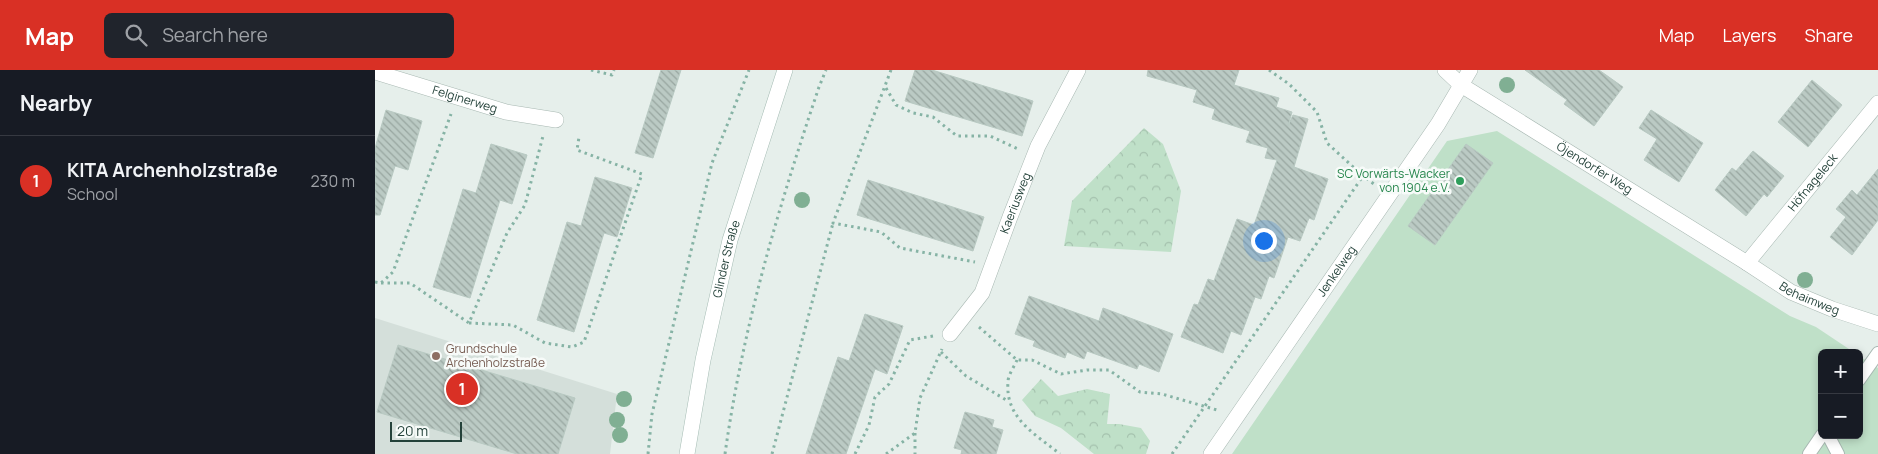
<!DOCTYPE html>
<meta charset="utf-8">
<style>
body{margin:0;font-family:Manrope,sans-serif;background:#20242c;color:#f1f3f6}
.controls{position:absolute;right:15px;bottom:15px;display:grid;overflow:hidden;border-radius:8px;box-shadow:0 2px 8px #0003}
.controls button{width:45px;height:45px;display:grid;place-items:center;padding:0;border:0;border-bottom:1px solid #363941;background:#171b24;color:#f1f3f6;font:25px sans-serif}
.scale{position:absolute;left:15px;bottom:12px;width:72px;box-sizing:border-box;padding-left:5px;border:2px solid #24423a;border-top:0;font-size:14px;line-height:18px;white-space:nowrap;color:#24423a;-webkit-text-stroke:4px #f7fbf9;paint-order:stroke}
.you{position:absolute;left:888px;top:170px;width:18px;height:18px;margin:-12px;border:4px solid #fff;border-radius:50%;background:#1a73e8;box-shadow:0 0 0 8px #1a73e833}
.badge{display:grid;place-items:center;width:32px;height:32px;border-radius:50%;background:#d93025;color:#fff;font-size:16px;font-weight:700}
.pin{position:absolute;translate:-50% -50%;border:2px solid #fff;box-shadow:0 1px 5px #0006}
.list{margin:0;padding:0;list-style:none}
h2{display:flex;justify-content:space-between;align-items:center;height:65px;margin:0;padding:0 20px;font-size:21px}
h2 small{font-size:16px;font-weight:400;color:#9ea1a6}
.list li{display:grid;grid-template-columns:32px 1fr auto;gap:15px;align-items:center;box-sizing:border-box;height:90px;padding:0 20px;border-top:1px solid #363941}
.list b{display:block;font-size:19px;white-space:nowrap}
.list p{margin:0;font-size:16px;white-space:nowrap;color:#9ea1a6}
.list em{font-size:16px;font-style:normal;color:#9ea1a6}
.icon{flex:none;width:28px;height:28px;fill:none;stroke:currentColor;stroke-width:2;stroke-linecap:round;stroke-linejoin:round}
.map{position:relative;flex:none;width:1503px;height:384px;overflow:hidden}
header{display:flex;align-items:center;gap:30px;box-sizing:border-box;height:70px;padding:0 25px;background:#d93025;color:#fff}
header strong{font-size:24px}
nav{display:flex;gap:28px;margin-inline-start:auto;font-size:18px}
.search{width:350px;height:45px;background:#20242c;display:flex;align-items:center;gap:12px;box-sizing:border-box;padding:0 18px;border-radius:8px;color:#9ea1a6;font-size:19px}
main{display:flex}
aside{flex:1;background:#171b24}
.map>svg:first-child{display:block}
.built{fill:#d4dfda}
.grass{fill:#bfe0c8}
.forest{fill:url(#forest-crowns)}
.building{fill:url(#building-back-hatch);stroke:#b8c9c2}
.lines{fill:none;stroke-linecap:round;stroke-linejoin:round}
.service-casing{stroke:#a8b8b2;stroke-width:14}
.minor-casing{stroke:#a8b8b2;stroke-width:16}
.secondary-casing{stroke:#a4bbb3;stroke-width:16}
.path{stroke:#86b3a5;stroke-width:3;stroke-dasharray:2.5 4;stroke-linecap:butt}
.service{stroke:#fff;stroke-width:12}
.minor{stroke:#fff;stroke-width:15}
.secondary{stroke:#fff;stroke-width:15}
.tree{fill:#80af93}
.leisure-dot{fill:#2e9e5b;stroke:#f7fbf9;stroke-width:2}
.education-dot{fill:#8d6e63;stroke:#f7fbf9;stroke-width:2}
.labels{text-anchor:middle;stroke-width:5;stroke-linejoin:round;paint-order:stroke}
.street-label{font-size:12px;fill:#24423a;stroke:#f7fbf9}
.leisure-label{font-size:12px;fill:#27864d;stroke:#f7fbf9;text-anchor:end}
.education-label{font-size:12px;fill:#785e54;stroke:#f7fbf9;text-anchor:start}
</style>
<header>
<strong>Map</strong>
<div class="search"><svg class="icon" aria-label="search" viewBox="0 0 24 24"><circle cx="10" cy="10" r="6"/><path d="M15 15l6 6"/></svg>Search here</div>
<nav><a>Map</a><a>Layers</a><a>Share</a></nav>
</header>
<main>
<aside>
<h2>Nearby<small></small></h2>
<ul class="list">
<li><span class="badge">1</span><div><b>KITA Archenholzstraße</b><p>School</p></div><em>230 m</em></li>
</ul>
</aside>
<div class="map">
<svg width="1503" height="384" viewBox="0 0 1503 384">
<defs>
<pattern id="forest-crowns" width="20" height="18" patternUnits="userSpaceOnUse" patternTransform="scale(1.25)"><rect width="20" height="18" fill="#bfe0c8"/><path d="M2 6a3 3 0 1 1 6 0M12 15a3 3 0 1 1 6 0" fill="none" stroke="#a4c1ad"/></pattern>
<pattern id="building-back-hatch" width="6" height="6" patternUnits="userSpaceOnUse" patternTransform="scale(1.25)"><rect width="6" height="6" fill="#bbcac4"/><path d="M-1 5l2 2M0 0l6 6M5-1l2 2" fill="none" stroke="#98a6a0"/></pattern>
</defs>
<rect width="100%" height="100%" fill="#e6efeb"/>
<path class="built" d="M 0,248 L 242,324 L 235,384 L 0,384 Z"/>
<path class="grass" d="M 1122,61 L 1415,246 L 1441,257 L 1480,283 L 1447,283 L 1447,365 L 1484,365 L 1484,286 L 1503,298 L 1503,384 L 857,384 L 1072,71 Z"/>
<path class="forest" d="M 769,58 L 788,74 L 806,121 L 796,182 L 689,176 L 697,131 Z
M 666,309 L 683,326 L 712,319 L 735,324 L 732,354 L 744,354 L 766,358 L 775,371 L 771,384 L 719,384 L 686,358 L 660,346 L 647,330 Z"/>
<path class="building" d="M 286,0 L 306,0 L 278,88 L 260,83 Z
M 540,0 L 557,0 L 658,31 L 647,66 L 530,31 Z
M 773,0 L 864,0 L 859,15 L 904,28 L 901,37 L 917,42 L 913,56 L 918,45 L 933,49 L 919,97 L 953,109 L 939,150 L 934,148 L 925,171 L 913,167 L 899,208 L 894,206 L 886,229 L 880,227 L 866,265 L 856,261 L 848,283 L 806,267 L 819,234 L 823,235 L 833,209 L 839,211 L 862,149 L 879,155 L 902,90 L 890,88 L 893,78 L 871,72 L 875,61 L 837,49 L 840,39 L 818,32 L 822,20 L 772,6 Z
M 1150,0 L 1224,0 L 1248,17 L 1219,56 L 1189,34 L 1192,30 Z
M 1437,10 L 1467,35 L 1433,77 L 1403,52 Z
M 11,40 L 47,51 L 33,100 L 20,96 L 5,145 L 0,145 L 0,78 Z
M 1276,40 L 1328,73 L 1304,112 L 1269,90 L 1282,69 L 1264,58 Z
M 116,74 L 152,85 L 137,134 L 125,130 L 95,228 L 58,217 L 88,119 L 101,123 Z
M 1091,74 L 1118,93 L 1060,175 L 1033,156 Z
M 1378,81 L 1409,106 L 1392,127 L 1389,124 L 1371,146 L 1340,120 L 1357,98 L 1361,101 Z
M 1503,99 L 1503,150 L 1477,185 L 1455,167 L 1471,147 L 1461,139 L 1477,120 L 1482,125 Z
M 220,107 L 257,118 L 242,167 L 229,163 L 199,262 L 162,250 L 192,152 L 206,156 Z
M 493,110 L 609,147 L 598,181 L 482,145 Z
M 654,226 L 724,251 L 728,238 L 798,264 L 784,302 L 764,294 L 762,299 L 712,281 L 709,289 L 692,282 L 690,288 L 658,276 L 660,271 L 640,264 Z
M 490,244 L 528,256 L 512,304 L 500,299 L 471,384 L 431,384 L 463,287 L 474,291 Z
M 23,275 L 200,328 L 183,384 L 142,384 L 2,342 Z
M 590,342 L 619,350 L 617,357 L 628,360 L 621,384 L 586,384 L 587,380 L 579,378 Z"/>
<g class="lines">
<defs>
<path id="service" d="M 1484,310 L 1503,283
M 1453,365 L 1463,384
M 1434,384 L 1447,365"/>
<g id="minor">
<path id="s1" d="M 1070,0 L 1086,15 L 1372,193 L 1416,222 L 1457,239 L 1503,254"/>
<path id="s2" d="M 0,2 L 131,42 L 181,50"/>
<path id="s3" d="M 1372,193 L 1503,33"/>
<path id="s4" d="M 575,264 L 607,223 L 635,147 L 663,76 L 703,0"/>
<path id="s5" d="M 836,384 L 1063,54 L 1095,0"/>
</g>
<g id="secondary">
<path id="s6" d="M 312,384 L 328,290 L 355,170 L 410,0"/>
</g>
</defs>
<use href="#service" class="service-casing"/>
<use href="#minor" class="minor-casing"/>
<use href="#secondary" class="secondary-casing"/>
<path class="path" d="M 216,0 L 237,5 L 239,0
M 516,0 L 458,153 L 506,162 L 525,178 L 600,192
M 894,0 L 914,14 L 942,42 L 952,73 L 988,106 L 999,114
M 511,18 L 521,35 L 538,43 L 558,47 L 582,66 L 615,66 L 643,79
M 0,212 L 6,213 L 18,202 L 76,44
M 6,213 L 35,213 L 94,253 L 132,163 L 150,135 L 168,66
M 94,253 L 138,255 L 170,273 L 197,277 L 209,272 L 267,104 L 202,80 L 204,67
M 604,257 L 642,290 L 657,290 L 686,304 L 712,300 L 734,300 L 765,322 L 787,324 L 842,340
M 566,282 L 591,306 L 633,331
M 642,290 C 639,297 633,305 633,312 C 630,348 660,364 685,384
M 540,363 L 540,384
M 273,384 L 277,344 L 337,93 L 374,0
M 350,384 C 368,256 403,139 444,17 L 451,0
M 397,384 L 458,153
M 480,384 L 494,355 L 500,327 L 514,314 L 535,270 L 558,266
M 511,384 L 540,363 L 545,328 L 567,279
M 797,384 L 988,106"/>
<use href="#service" class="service"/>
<use href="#minor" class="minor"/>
<use href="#secondary" class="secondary"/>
</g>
<g class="tree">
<circle cx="1132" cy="15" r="8"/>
<circle cx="427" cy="130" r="8"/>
<circle cx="1430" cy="210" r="8"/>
<circle cx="249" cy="329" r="8"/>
<circle cx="242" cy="350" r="8"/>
<circle cx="245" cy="365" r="8"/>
</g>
<circle class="leisure-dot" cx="1085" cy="111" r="5"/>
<circle class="education-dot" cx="61" cy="286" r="5"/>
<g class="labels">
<g class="street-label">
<text dy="4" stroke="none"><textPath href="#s2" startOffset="94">Felginerweg</textPath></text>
<text dy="4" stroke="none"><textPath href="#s1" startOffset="179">Öjendorfer Weg</textPath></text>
<text dy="4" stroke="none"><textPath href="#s3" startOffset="104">Höfnageleck</textPath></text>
<text dy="4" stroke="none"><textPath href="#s4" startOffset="148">Kaeriusweg</textPath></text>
<text dy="4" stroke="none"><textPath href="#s6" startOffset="199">Glinder Straße</textPath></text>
<text dy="4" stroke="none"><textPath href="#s5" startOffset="222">Jenkelweg</textPath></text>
<text dy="4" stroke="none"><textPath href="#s1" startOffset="431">Behaimweg</textPath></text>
</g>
<g class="leisure-label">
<text x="1075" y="108">SC Vorwärts-Wacker<tspan x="1075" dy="14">von 1904 e.V.</tspan></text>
</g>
<g class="education-label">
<text x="71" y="283">Grundschule<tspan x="71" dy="14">Archenholzstraße</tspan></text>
</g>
</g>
</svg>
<div class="controls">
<button>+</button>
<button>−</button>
</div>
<div class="scale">20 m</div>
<div class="you"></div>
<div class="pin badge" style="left:87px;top:319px">1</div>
</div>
</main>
